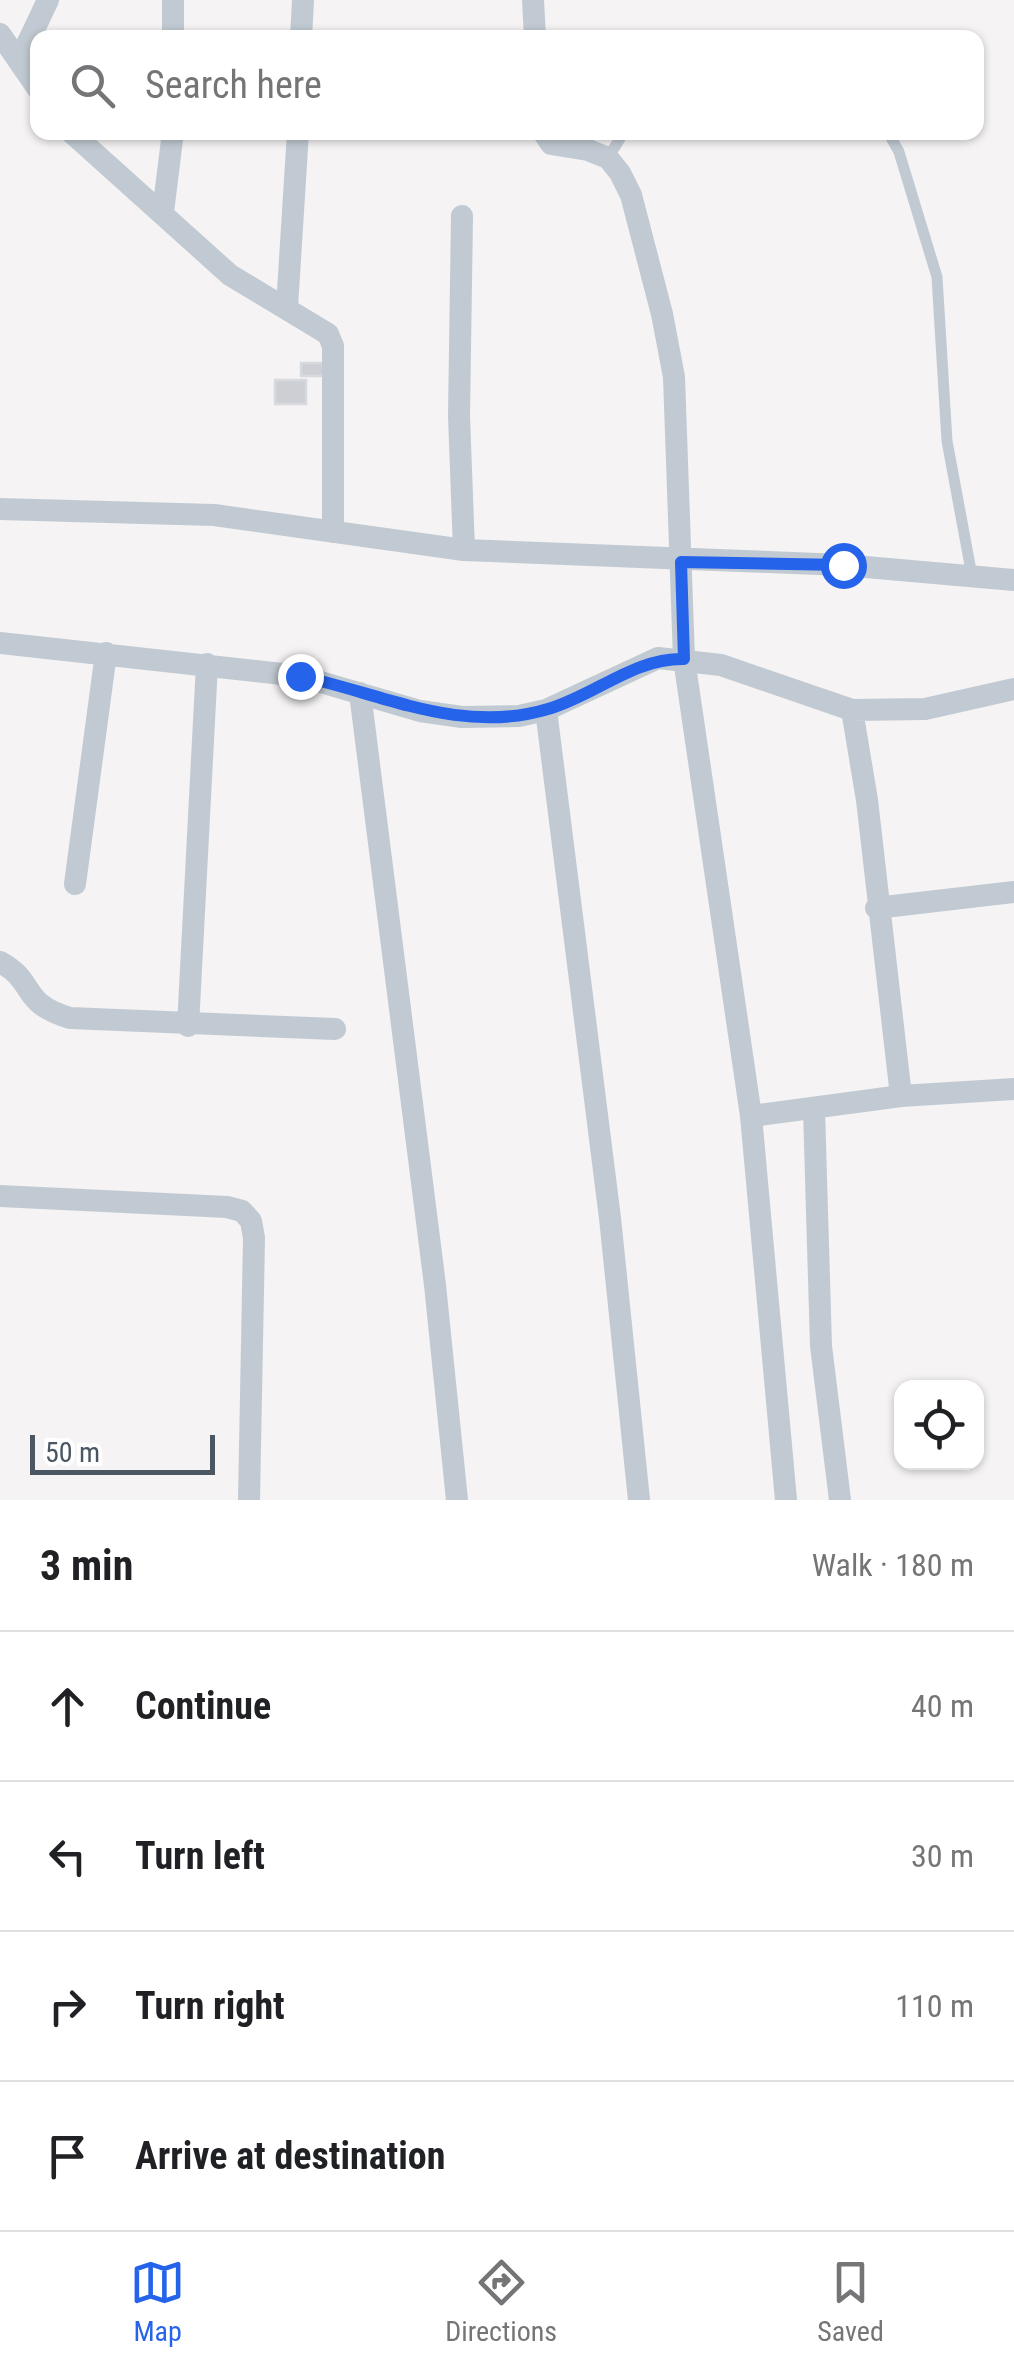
<!DOCTYPE html>
<meta charset="utf-8">
<style>
body{margin:0;font-family:"Roboto Condensed",sans-serif;background:#f2f2f2;color:#202124}
.controls{position:absolute;right:30px;bottom:30px;display:grid;overflow:hidden;border-radius:20px;box-shadow:0 2px 8px #0004}
.controls button{width:90px;height:90px;display:grid;place-items:center;padding:0;border:0;border-bottom:2px solid #e0e0e0;background:#fff;color:#202124;font:50px sans-serif}
.scale{position:absolute;left:30px;bottom:25px;width:185px;box-sizing:border-box;padding-left:10px;border:5px solid #4a5661;border-top:0;font-size:28px;line-height:35px;white-space:nowrap;color:#4a5661;-webkit-text-stroke:8px #fff;paint-order:stroke}
.stop{position:absolute;width:30px;height:30px;margin:-22px;border:8px solid #2563eb;border-radius:50%;background:#fff}
.stop.end{background:#2563eb;border-color:#fff;box-shadow:0 2px 10px #0008}
.list{margin:0;padding:0;list-style:none}
h2{display:flex;justify-content:space-between;align-items:center;height:130px;margin:0;padding:0 40px;font-size:42px}
h2 small{font-size:32px;font-weight:400;color:#757577}
.list li{display:grid;grid-template-columns:65px 1fr auto;gap:30px;align-items:center;box-sizing:border-box;height:150px;padding:0 40px;border-top:2px solid #e0e0e0}
.list b{display:block;font-size:38px;white-space:nowrap}
.list em{font-size:32px;font-style:normal;color:#757577}
.icon{flex:none;width:55px;height:55px;fill:none;stroke:currentColor;stroke-width:2;stroke-linecap:round;stroke-linejoin:round}
.map{position:relative;flex:none;width:1014px;height:1500px;overflow:hidden}
.search{position:absolute;background:#fff;box-shadow:0 2px 8px #0004;left:30px;right:30px;top:30px;height:110px;display:flex;align-items:center;gap:25px;box-sizing:border-box;padding:0 35px;border-radius:20px;color:#757577;font-size:38px}
.sheet{height:730px;background:#fff}
nav{display:flex;justify-content:space-around;align-items:center;box-sizing:border-box;height:140px;border-top:2px solid #e0e0e0;background:#fff;font-size:28px;color:#757577}
nav a{display:grid;justify-items:center;gap:5px}
nav .on{color:#2563eb}
.map>svg:first-child{display:block}
.building{fill:#cdcfd5;stroke:#d7d9de;stroke-width:2.5}
.lines{fill:none;stroke-linecap:round;stroke-linejoin:round}
.service{stroke:#c1cad2;stroke-width:11}
.minor{stroke:#c1cad2;stroke-width:22}
.route{stroke:#2563eb;stroke-width:12}
</style>
<div class="map">
<svg width="1014" height="1500" viewBox="0 0 1014 1500">
<rect width="100%" height="100%" fill="#f5f3f3"/>
<path class="building" d="M 301,363 L 324,363 L 323,376 L 301,376 Z
M 275,380 L 306,380 L 306,404 L 275,404 Z"/>
<g class="lines">
<path class="service" d="M 888,132 L 899,152 L 937,277 L 947,441 L 972,576
M 608,158 L 624,132"/>
<path class="minor" d="M 533,0 L 535,38
M 0,34 L 38,89
M 173,38 L 173,0
M 301,38 L 303,0
M 20,59 L 48,0
M 71,132 L 230,275 L 328,334 L 333,346 L 333,532
M 543,132 L 551,144 L 588,150 L 608,158 L 620,173 L 631,195 L 662,314 L 674,377 L 684,659 L 751,1116 L 786,1500
M 163,212 L 173,132
M 462,216 L 459,416 L 464,550
M 287,307 L 298,132
M 0,509 L 214,515 L 464,550 L 843,565 L 1014,580
M 0,643 L 300,676 L 420,711 L 462,717 L 519,716 L 546,710 L 658,658 L 721,665 L 852,710 L 925,709 L 1014,689
M 360,693 L 435,1285 L 457,1500
M 546,710 L 610,1218 L 639,1500
M 852,710 L 867,800 L 901,1096
M 75,884 L 106,653
M 876,908 L 1014,892
M 0,962 C 38,983 18,1002 70,1018 L 335,1029
M 188,1026 L 207,664
M 814,1110 L 821,1346 L 840,1500
M 751,1116 L 901,1096 L 1014,1089
M 0,1196 L 227,1207 L 242,1211 L 251,1221 L 254,1238 L 249,1500"/>
</g>
<g class="lines">
<path class="route" d="M 300,676 C 383,694 461,735 548,709 C 596,695 633,658 684,659 L 681,562 L 843,565"/>
</g>
</svg>
<div class="controls">
<button><svg class="icon" aria-label="locate" viewBox="0 0 24 24"><circle cx="12" cy="12" r="6"/><path d="M12 2v4M12 18v4M2 12h4M18 12h4"/></svg></button>
</div>
<div class="scale">50 m</div>
<div class="stop" style="left:843px;top:565px"></div>
<div class="stop end" style="left:300px;top:676px"></div>
<div class="search"><svg class="icon" aria-label="search" viewBox="0 0 24 24"><circle cx="10" cy="10" r="6"/><path d="M15 15l6 6"/></svg>Search here</div>
</div>
<section class="sheet">
<h2>3 min<small>Walk · 180 m</small></h2>
<ul class="list">
<li><svg class="icon" aria-label="ahead" viewBox="0 0 24 24"><path d="M12 20V5M6 11l6-6 6 6"/></svg><div><b>Continue</b></div><em>40 m</em></li>
<li><svg class="icon" aria-label="left" viewBox="0 0 24 24"><path d="M17 20v-9H6M10 6l-5 5 5 5"/></svg><div><b>Turn left</b></div><em>30 m</em></li>
<li><svg class="icon" aria-label="right" viewBox="0 0 24 24"><path d="M7 20v-9h11M14 6l5 5-5 5"/></svg><div><b>Turn right</b></div><em>110 m</em></li>
<li><svg class="icon" aria-label="arrive" viewBox="0 0 24 24"><path d="M6 21V4h12l-3 4 3 4H6"/></svg><div><b>Arrive at destination</b></div></li>
</ul>
</section>
<nav>
<a class="on"><svg class="icon" aria-label="map" viewBox="0 0 24 24"><path d="M3 6l6-2 6 2 6-2v14l-6 2-6-2-6 2zM9 4v14M15 6v14"/></svg>Map</a>
<a><svg class="icon" aria-label="directions" viewBox="0 0 24 24"><path d="M12 3l9 9-9 9-9-9zM9 14v-3h6M13 9l2 2-2 2"/></svg>Directions</a>
<a><svg class="icon" aria-label="saved" viewBox="0 0 24 24"><path d="M7 4h10v16l-5-4-5 4z"/></svg>Saved</a>
</nav>
